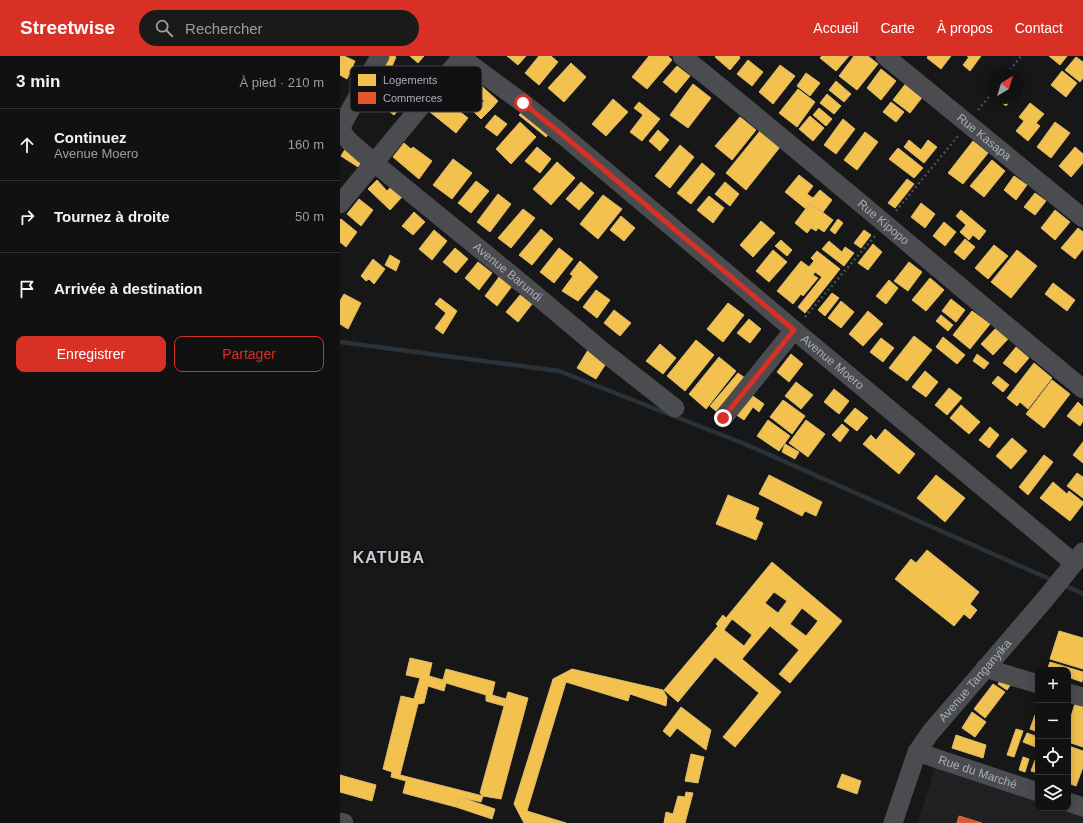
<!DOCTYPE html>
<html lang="fr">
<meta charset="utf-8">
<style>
body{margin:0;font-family:Arial,sans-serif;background:#1a1a1a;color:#f1f3f6}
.controls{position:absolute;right:12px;bottom:12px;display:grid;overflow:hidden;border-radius:8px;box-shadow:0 2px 10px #0003}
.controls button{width:36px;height:36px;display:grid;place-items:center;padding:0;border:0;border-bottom:1px solid #303131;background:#111;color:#f1f3f6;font:20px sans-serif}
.compass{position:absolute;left:647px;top:12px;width:36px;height:36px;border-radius:50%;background:#111;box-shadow:0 2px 10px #0003;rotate:38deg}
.stop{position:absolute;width:12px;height:12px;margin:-9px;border:3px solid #d93025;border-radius:50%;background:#fff}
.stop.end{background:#d93025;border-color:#fff;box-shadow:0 1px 4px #0008}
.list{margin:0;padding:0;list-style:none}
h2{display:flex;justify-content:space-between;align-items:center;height:52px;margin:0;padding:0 16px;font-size:17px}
h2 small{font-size:13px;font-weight:400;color:#9c9d9f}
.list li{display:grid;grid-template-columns:26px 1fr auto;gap:12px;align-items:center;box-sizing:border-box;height:72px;padding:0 16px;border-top:1px solid #303131}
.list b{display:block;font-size:15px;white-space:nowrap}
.list p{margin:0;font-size:13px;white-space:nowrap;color:#9c9d9f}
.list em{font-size:13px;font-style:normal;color:#9c9d9f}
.actions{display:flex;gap:8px;padding:12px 16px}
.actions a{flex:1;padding:9px 0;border:1px solid #d93025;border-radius:8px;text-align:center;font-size:14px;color:#d93025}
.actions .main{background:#d93025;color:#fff}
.icon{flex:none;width:22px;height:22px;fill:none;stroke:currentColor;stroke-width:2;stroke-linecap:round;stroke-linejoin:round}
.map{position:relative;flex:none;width:743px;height:767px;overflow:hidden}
header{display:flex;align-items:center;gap:24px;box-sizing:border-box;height:56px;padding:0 20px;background:#d93025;color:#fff}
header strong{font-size:19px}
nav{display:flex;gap:22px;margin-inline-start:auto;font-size:14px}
.search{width:280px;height:36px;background:#1a1a1a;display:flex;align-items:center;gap:10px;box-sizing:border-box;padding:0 14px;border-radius:22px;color:#9c9d9f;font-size:15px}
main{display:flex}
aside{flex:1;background:#111}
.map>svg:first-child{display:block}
.built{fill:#212123}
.homes{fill:#f2c14e;stroke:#dcbb6e;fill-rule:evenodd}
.shops{fill:#e4572e;stroke:#d27157}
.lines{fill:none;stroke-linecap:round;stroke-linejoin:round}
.stream{stroke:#2a3239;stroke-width:4.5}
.path{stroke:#4d4e52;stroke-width:2.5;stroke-dasharray:2 3;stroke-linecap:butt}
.minor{stroke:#4b4c50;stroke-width:19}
.route{stroke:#d93025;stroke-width:5}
.labels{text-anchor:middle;stroke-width:4;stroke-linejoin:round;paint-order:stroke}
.street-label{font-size:12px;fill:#a8adb8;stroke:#111113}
.district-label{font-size:16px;font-weight:bold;letter-spacing:1px;fill:#c9ccd4;stroke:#111113}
.key{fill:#111113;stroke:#3e4045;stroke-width:1}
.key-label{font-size:11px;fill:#a8adb8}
</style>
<header>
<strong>Streetwise</strong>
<div class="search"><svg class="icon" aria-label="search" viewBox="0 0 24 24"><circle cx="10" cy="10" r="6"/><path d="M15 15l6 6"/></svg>Rechercher</div>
<nav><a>Accueil</a><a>Carte</a><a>À propos</a><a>Contact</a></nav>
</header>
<main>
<aside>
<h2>3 min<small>À pied · 210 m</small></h2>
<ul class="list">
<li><svg class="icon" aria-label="ahead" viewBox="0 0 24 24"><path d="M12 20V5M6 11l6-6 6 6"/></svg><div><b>Continuez</b><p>Avenue Moero</p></div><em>160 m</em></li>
<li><svg class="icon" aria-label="right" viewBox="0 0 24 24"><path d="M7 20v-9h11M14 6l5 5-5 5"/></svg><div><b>Tournez à droite</b></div><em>50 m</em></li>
<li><svg class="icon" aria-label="arrive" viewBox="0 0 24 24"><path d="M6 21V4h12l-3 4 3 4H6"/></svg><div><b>Arrivée à destination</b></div></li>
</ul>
<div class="actions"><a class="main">Enregistrer</a><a>Partager</a></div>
</aside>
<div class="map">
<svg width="743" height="767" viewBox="0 0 743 767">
<rect width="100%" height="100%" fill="#171717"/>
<path class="built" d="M 596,708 L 698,739 L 698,752 L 728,752 L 743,753 L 743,767 L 578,767 Z"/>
<path class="homes" d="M 0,0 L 4,0 L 15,5 L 7,23 L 0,19 Z
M 47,0 L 53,0 L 56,1 L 50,15 L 42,11 Z
M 70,0 L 84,0 L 78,7 Z
M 167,0 L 186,0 L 178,9 Z
M 199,0 L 211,0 L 218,6 L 199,29 L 185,17 Z
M 309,0 L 328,0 L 332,4 L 307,33 L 292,21 Z
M 376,0 L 399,0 L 400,2 L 390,14 L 375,1 Z
M 482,0 L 509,0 L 496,15 L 480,2 Z
M 514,0 L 528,0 L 538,8 L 517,34 L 499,20 Z
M 588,0 L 611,0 L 601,13 L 587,2 Z
M 627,0 L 641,0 L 630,15 L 623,9 L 629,1 Z
M 709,0 L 727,0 L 720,9 Z
M 736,1 L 743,6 L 743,22 L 740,26 L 725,14 Z
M 408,4 L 423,16 L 412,30 L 397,18 Z
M 231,7 L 246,21 L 224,46 L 208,32 Z
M 440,9 L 455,20 L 433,48 L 419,36 Z
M 337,10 L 350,20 L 336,37 L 323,26 Z
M 541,13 L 556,25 L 541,44 L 527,32 Z
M 124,14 L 158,45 L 152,52 L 118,21 Z
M 722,15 L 737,27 L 726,41 L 711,29 Z
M 466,17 L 480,27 L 470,40 L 457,30 Z
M 496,25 L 511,38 L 504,46 L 489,34 Z
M 567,26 L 584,39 L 570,57 L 553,44 Z
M 41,28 L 65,46 L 54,59 L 41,49 L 35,55 L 25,48 Z
M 353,28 L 371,42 L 348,72 L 330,59 Z
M 458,33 L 475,46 L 457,71 L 439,57 Z
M 487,38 L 501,50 L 494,58 L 480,47 Z
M 101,41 L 128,62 L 116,77 L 90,56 Z
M 656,42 L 672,42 L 666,50 Z
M 273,43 L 288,56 L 266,80 L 252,68 Z
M 144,45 L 152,52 L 141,63 L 134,56 Z
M 299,46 L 320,63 L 302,85 L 290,76 L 303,59 L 294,52 Z
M 551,46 L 564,56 L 556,66 L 543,56 Z
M 690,47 L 704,58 L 696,67 L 700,70 L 688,85 L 676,75 L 684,65 L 679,61 Z
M 186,51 L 213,72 L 206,81 L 179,59 Z
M 479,52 L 492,63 L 486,70 L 473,59 Z
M 155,59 L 167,68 L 157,80 L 145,71 Z
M 470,60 L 484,72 L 473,85 L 459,73 Z
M 400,61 L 416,74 L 392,104 L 375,90 Z
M 503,63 L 515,73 L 496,98 L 484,89 Z
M 180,66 L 196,81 L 171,108 L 156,93 Z
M 715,66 L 730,77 L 711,102 L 697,91 Z
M 318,74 L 329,84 L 320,95 L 309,85 Z
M 420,75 L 440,91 L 406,134 L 386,117 Z
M 525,76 L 538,86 L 517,114 L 504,104 Z
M 569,84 L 581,94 L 588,84 L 597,91 L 584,107 L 564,91 Z
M 633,85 L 648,97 L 623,128 L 608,117 Z
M 64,87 L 71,93 L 73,91 L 92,105 L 79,123 L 53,101 Z
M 340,89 L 354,101 L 330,132 L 315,120 Z
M 7,90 L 25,101 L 18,111 L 1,100 Z
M 197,91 L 211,103 L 200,117 L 185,105 Z
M 735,91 L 743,98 L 743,107 L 731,121 L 719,110 Z
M 558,92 L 583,112 L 574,122 L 549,103 Z
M 113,103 L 132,117 L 112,143 L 93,129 Z
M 652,104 L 665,115 L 644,141 L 630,130 Z
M 217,106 L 235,122 L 211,149 L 193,133 Z
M 362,107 L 375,118 L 351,148 L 337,137 Z
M 459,119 L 473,130 L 467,138 L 473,142 L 480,134 L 492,144 L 483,156 L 470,147 L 466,153 L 445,136 Z
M 674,120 L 687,129 L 676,144 L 664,134 Z
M 567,123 L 574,128 L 555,152 L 548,147 Z
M 37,124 L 47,135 L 51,131 L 62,141 L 50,154 L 28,133 Z
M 136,125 L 149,135 L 131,157 L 118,147 Z
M 241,126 L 254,137 L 239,154 L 226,143 Z
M 385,126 L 399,138 L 390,150 L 375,138 Z
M 695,137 L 706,145 L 695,159 L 684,151 Z
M 158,138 L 171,148 L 150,176 L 137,166 Z
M 263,139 L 282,153 L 258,183 L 240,168 Z
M 369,140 L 384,152 L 373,167 L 357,154 Z
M 19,143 L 33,154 L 21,170 L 7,158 Z
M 470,147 L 493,164 L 484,176 L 478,172 L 476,175 L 471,172 L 467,177 L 455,167 Z
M 581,147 L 595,158 L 585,172 L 571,161 Z
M 183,153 L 195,162 L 171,192 L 158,182 Z
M 621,154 L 646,175 L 639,184 L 633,179 L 629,184 L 620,176 L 626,169 L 616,160 Z
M 715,154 L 730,166 L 715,184 L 701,172 Z
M 74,156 L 85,166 L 73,179 L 62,170 Z
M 281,160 L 295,172 L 284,185 L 270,174 Z
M 1,163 L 17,176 L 6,191 L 0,186 L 0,164 Z
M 498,163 L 503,167 L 495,178 L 490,174 Z
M 421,165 L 435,177 L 413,201 L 400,189 Z
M 604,166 L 616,176 L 605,190 L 593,180 Z
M 738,172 L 743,176 L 743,193 L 735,203 L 721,192 Z
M 201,173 L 213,183 L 192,209 L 179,199 Z
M 94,174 L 107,185 L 92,204 L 79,193 Z
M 524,174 L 531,179 L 521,192 L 514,187 Z
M 625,183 L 635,191 L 624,204 L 614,196 Z
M 441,184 L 452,194 L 447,200 L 435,190 Z
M 489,185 L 502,196 L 505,191 L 514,197 L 504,210 L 482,193 Z
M 533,188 L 542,196 L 528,214 L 518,207 Z
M 654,189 L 668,200 L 648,223 L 635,212 Z
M 115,192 L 128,203 L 116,217 L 103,206 Z
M 219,192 L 233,203 L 214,227 L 200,216 Z
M 433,194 L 447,206 L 429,226 L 416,215 Z
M 677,194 L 697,210 L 671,242 L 651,226 Z
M 477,195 L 500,213 L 465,257 L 458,251 L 482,221 L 475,216 L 473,219 L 478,222 L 463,240 L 461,238 L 453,248 L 437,235 L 461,205 L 469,211 L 474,205 L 471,202 Z
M 50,199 L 60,205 L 56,215 L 45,209 Z
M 33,203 L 45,213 L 34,228 L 29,223 L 26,225 L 21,220 Z
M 240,205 L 258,221 L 238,245 L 222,235 L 233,220 L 230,218 Z
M 138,206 L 152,217 L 139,234 L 125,222 Z
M 569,206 L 582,216 L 568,235 L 554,225 Z
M 159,221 L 172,230 L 157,250 L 145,240 Z
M 590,222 L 604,234 L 586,255 L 572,244 Z
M 549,224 L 558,232 L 546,248 L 536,240 Z
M 713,227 L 735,244 L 727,255 L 705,238 Z
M 256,234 L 270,244 L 257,262 L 243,251 Z
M 492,237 L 499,242 L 485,260 L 478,254 Z
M 4,238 L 21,247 L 8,273 L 0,268 L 0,245 Z
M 180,239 L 192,248 L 178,266 L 166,256 Z
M 100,242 L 117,255 L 103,278 L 95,272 L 106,257 L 95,248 Z
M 611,243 L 625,254 L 616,266 L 602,255 Z
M 501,245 L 514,256 L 501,272 L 488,262 Z
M 388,247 L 404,259 L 383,286 L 367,273 Z
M 274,254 L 291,267 L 280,280 L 264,267 Z
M 528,255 L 543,268 L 523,290 L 509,278 Z
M 632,255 L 650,268 L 630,293 L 613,279 Z
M 601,259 L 613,269 L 608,275 L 596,265 Z
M 409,263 L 421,273 L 410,287 L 397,277 Z
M 656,272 L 668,283 L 653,299 L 641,288 Z
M 574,280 L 592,294 L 567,325 L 549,312 Z
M 603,281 L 625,299 L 617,308 L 596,291 Z
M 541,282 L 554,292 L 543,306 L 530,296 Z
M 356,284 L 374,299 L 345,335 L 327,320 Z
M 320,288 L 336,302 L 323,318 L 306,305 Z
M 676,291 L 689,302 L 676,317 L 663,307 Z
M 248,294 L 267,306 L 256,323 L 237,312 Z
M 451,298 L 463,308 L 449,326 L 437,316 Z
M 637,298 L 649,307 L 644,313 L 633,305 Z
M 379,301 L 396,315 L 366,353 L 349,338 Z
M 694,307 L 712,322 L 688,353 L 680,346 L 677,350 L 667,342 Z
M 585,315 L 598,326 L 586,341 L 572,331 Z
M 398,317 L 405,322 L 394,336 L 387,330 Z
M 658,320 L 669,329 L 663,336 L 652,327 Z
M 712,324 L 730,338 L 704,372 L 686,358 Z
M 456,326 L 473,339 L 461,353 L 445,340 Z
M 387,330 L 394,336 L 377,356 L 370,350 Z
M 609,332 L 622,342 L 607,359 L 595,349 Z
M 494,333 L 509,345 L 499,358 L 484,346 Z
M 410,338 L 424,348 L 419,356 L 413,351 L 404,364 L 395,358 Z
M 443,344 L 465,360 L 452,378 L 430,361 Z
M 738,346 L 743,351 L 743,365 L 740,370 L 727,360 Z
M 621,349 L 640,366 L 629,378 L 610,362 Z
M 515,352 L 528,362 L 517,375 L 504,365 Z
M 428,364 L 450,380 L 439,395 L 417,380 Z
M 466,364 L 485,378 L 468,401 L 449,387 Z
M 502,368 L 509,374 L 500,386 L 492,379 Z
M 650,371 L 659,379 L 649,392 L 639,384 Z
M 545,373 L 575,398 L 559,418 L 523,388 L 531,379 L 536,384 Z
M 672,382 L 687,395 L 671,413 L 656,400 Z
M 743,386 L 743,407 L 733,399 Z
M 445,388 L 459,396 L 455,403 L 442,396 Z
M 704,399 L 713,406 L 688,439 L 679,431 Z
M 737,417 L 743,421 L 743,442 L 727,430 Z
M 429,419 L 482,446 L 476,460 L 465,455 L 462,460 L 419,438 Z
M 596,419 L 625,442 L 605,466 L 577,442 Z
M 713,426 L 727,438 L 729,435 L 743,446 L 743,448 L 730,465 L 700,442 Z
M 388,439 L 419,452 L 415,463 L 423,467 L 416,484 L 376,468 Z
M 587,494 L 639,536 L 630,548 L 637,554 L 630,563 L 624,558 L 614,570 L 555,523 L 571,503 L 576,507 Z
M 432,506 L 502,565 L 450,627 L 439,618 L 459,594 L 430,570 L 402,603 L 441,636 L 395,691 L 383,681 L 419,637 L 375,601 L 338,646 L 324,634 L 378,570 L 376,568 L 383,559 L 386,562 ZM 434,536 L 447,545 L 438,557 L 425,547 ZM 462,552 L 478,565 L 466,580 L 450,568 ZM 392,563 L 412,579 L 404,590 L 384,574 Z
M 719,575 L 743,582 L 743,613 L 710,603 Z
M 70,602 L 92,607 L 89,620 L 103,624 L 106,613 L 155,626 L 152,639 L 166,643 L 164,650 L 146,645 L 146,639 L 106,627 L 104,635 L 88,630 L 84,647 L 78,648 L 60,719 L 143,740 L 141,746 L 120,741 L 116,751 L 63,737 L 66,725 L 51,721 L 52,716 L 43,713 L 61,640 L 74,643 L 80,622 L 66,619 Z
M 710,606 L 743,616 L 742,626 L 728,621 L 728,614 L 707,614 Z
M 232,613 L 323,634 L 327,641 L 326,650 L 290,638 L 288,645 L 226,626 L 187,755 L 226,767 L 184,767 L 174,748 L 213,623 Z
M 662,622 L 671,628 L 667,634 L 658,628 Z
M 653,628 L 665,636 L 658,645 L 647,636 Z
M 168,636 L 188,642 L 161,743 L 143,740 L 140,737 Z
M 647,636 L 658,645 L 652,653 L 640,645 Z
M 736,644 L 743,646 L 743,691 L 728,686 L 728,671 Z
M 640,645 L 652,653 L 645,662 L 634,653 Z
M 341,651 L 371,674 L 366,694 L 337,672 L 330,681 L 323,675 Z
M 632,656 L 646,666 L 635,681 L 622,672 Z
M 695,659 L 698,661 L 698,676 L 690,673 Z
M 676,673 L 683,675 L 674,701 L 667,699 Z
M 687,677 L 698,681 L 698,692 L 683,686 Z
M 616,679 L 646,689 L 643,702 L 612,692 Z
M 729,690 L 743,695 L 743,711 L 736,730 L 728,727 L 728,694 Z
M 698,696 L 698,717 L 691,715 Z
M 351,698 L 364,701 L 358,727 L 345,725 Z
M 683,701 L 689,703 L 685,716 L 679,714 Z
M 502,718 L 521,725 L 517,738 L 497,731 Z
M 0,719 L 36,729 L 32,745 L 0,736 Z
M 346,736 L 353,737 L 345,767 L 324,767 L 326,756 L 333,758 L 338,740 L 345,741 Z
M 120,741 L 155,753 L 152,763 L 116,751 Z"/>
<path class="shops" d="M 619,760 L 642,767 L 617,767 Z"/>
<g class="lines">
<path class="stream" d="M 0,286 L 219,315 L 405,388 L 714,525
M 722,528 L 743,538"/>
<path class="path" d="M 667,18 L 681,0
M 638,54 L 653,36
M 556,155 L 618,80
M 465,261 L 535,180"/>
<g class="minor">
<path id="s1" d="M 40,0 L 2,69 L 2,76 L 9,85 L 33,106 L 185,230 L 265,297 L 335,352"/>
<path id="s2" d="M 119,0 L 183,47 L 224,80 L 454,274 L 734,507"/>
<path id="s3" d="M 342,0 C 478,109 609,223 743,333"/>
<path id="s4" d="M 545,0 L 743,162"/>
<path d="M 0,148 L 121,2"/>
<path d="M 383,362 L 454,274"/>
<path d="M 645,612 L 698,628"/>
<path d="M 728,637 L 743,641"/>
<path id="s5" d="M 577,696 L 698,736"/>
<path d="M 728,746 L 743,751"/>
<path d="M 0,766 L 4,767"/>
<path id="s6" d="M 553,767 L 577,696 L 590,677 L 706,542 L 743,496"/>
</g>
</g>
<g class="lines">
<path class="route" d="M 183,47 L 224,80 L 454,274 L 383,362"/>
</g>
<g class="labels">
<g class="street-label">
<text dy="4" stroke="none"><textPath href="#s4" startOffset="128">Rue Kasapa</textPath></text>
<text dy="4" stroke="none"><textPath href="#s3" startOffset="261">Rue Kipopo</textPath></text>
<text dy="4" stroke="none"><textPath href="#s1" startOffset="303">Avenue Barundi</textPath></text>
<text dy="4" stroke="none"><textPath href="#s2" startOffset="483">Avenue Moero</textPath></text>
<text dy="4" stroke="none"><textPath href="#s6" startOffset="167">Avenue Tanganyika</textPath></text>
<text dy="4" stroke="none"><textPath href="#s5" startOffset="64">Rue du Marché</textPath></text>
</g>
<g class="district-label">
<text x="49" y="507">KATUBA</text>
</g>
</g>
<rect x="10" y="10" width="132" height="46" rx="6" class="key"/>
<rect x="18" y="18" width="18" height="12" fill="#f2c14e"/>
<rect x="18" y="36" width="18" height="12" fill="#e4572e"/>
<g class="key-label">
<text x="43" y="28">Logements</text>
<text x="43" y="46">Commerces</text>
</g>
</svg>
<div class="controls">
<button>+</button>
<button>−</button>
<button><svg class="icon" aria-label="locate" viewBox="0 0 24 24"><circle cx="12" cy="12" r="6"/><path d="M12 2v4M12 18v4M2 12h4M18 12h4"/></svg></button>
<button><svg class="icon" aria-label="layers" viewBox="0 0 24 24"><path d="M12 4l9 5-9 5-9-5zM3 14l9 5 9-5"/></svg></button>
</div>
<svg class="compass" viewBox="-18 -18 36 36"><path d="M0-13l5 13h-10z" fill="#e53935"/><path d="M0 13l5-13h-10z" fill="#9c9d9f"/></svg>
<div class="stop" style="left:183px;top:47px"></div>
<div class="stop end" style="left:383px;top:362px"></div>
</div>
</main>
